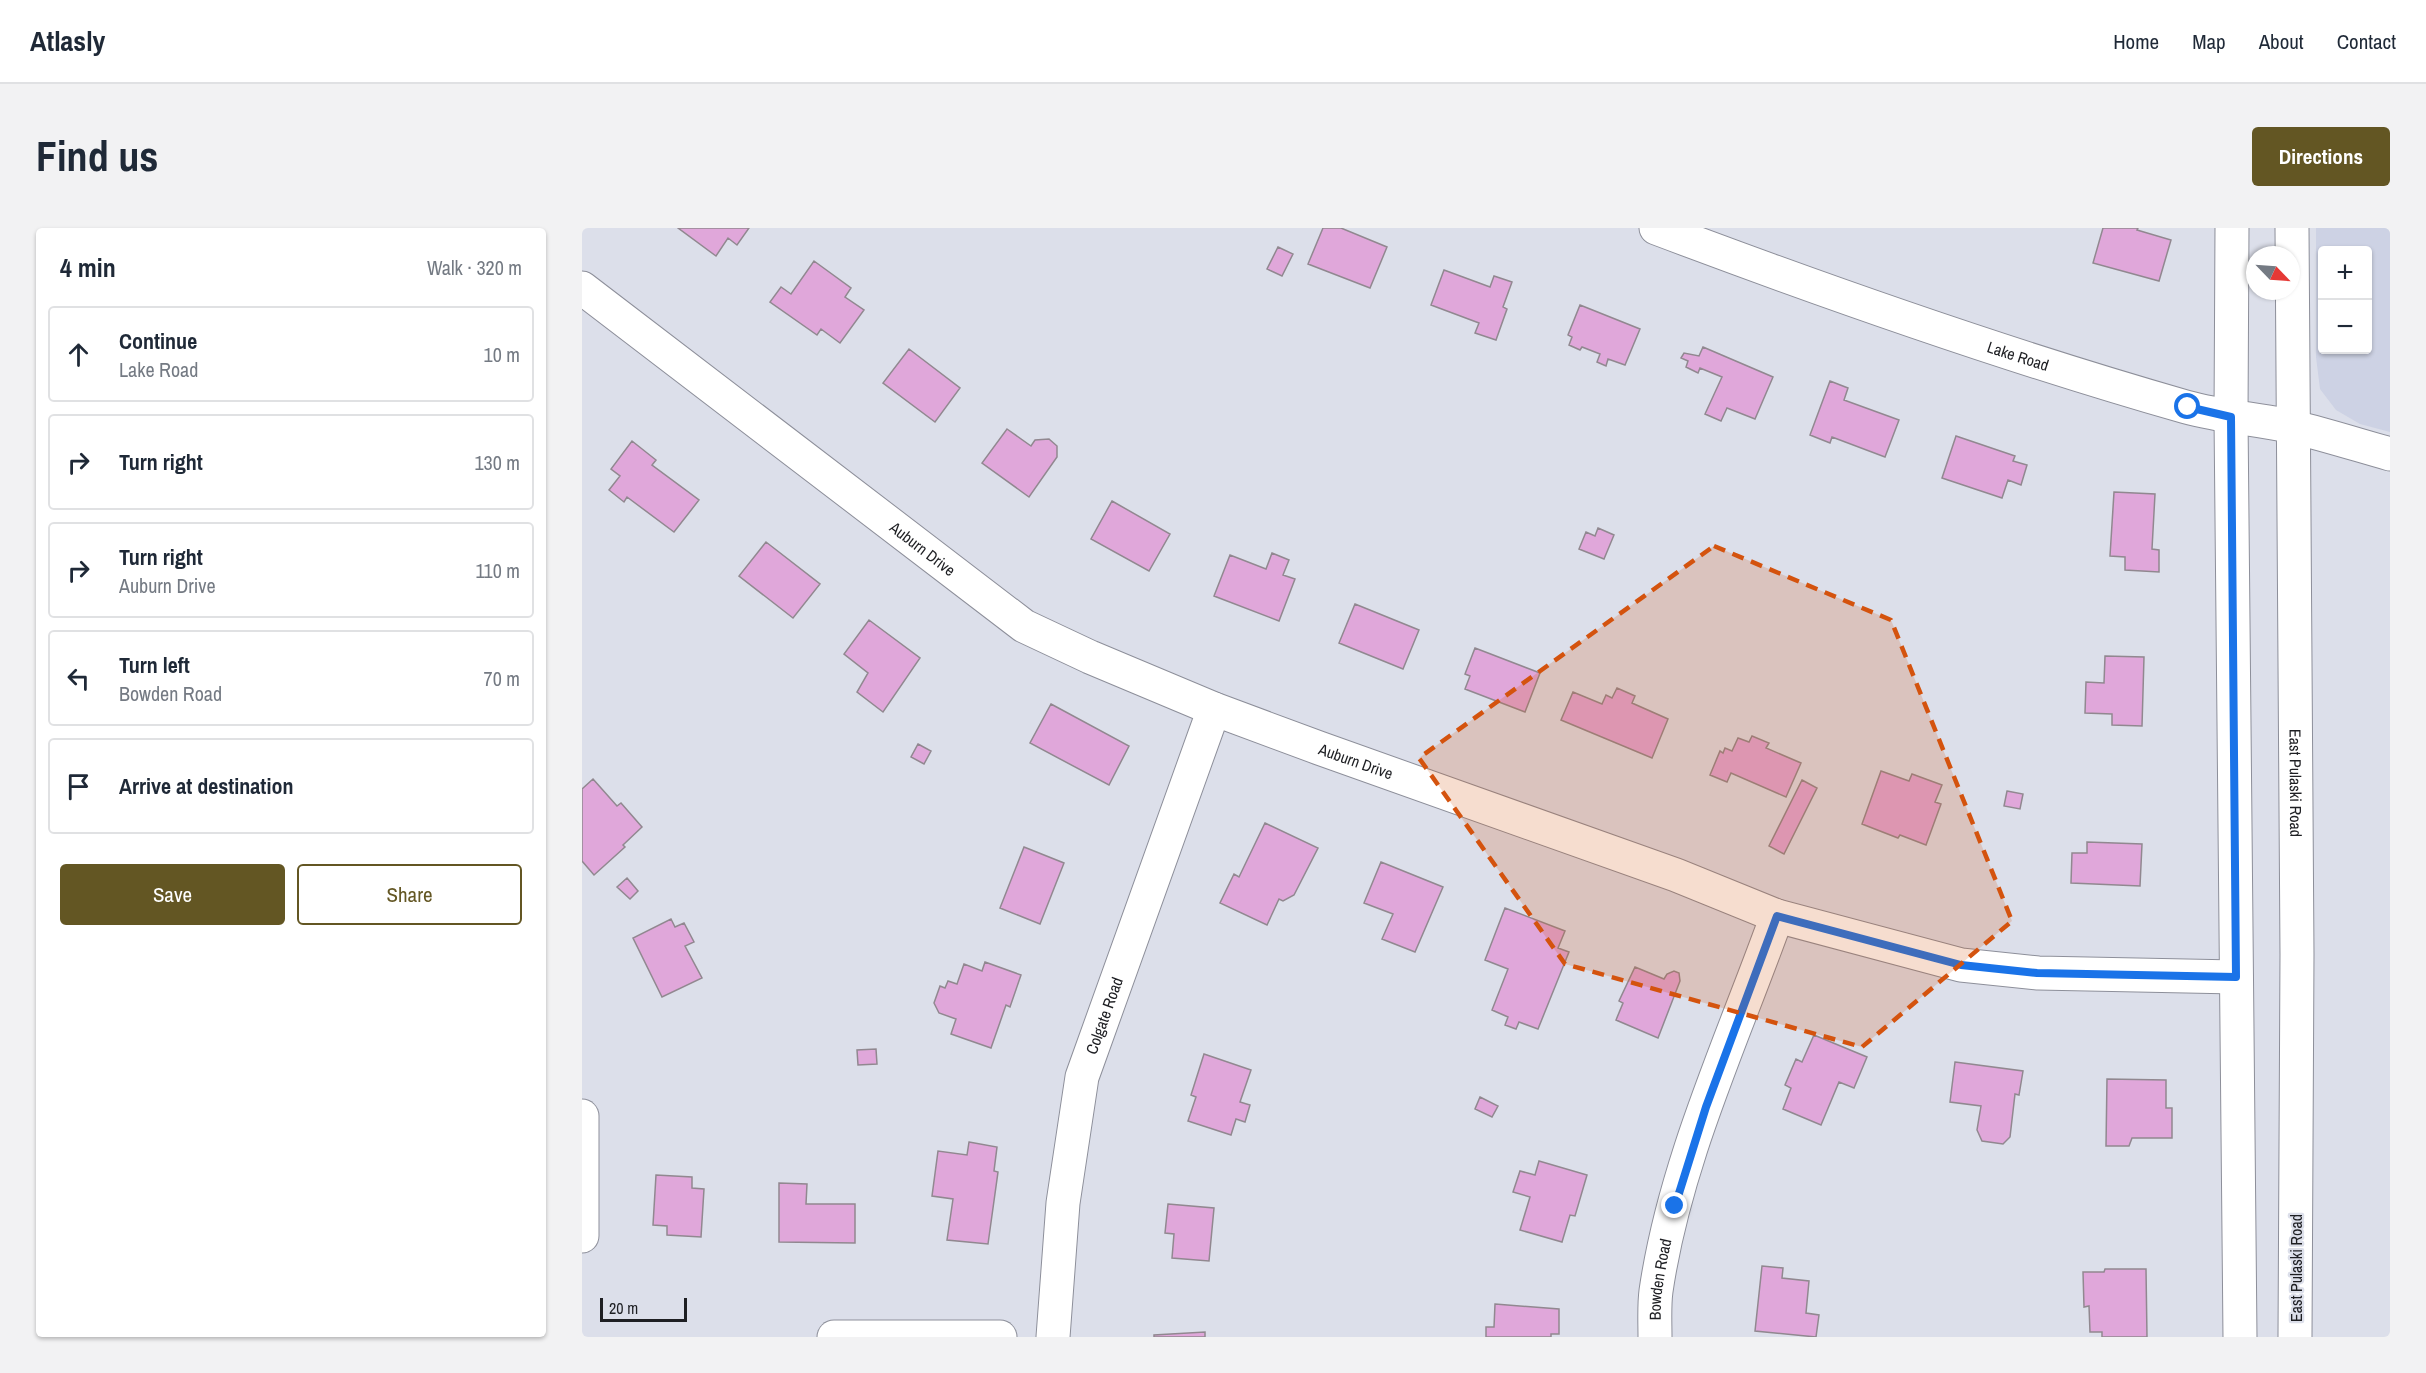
<!DOCTYPE html>
<meta charset="utf-8">
<style>
body{margin:0;font-family:"Archivo Narrow",sans-serif;background:#f2f2f3;color:#1f2937}
.controls{position:absolute;right:18px;top:18px;display:grid;overflow:hidden;border-radius:6px;box-shadow:0 2px 4px #0004}
.controls button{width:54px;height:54px;display:grid;place-items:center;padding:0;border:0;border-bottom:2px solid #e0e1e3;background:#fff;color:#1f2937;font:30px sans-serif}
.compass{position:absolute;left:1664px;top:18px;width:54px;height:54px;border-radius:50%;background:#fff;box-shadow:0 2px 4px #0004;rotate:115deg}
.scale{position:absolute;left:18px;bottom:15px;width:87px;box-sizing:border-box;padding-left:6px;border:3px solid #1e1f23;border-top:0;font-size:16px;line-height:21px;white-space:nowrap;color:#1e1f23;-webkit-text-stroke:4px #dcdfea;paint-order:stroke}
.stop{position:absolute;width:18px;height:18px;margin:-14px;border:4px solid #1a73e8;border-radius:50%;background:#fff}
.stop.end{background:#1a73e8;border-color:#fff;box-shadow:0 2px 6px #0008}
.list{margin:0;padding:0;list-style:none}
h2{display:flex;justify-content:space-between;align-items:center;height:78px;margin:0;padding:0 24px;font-size:26px}
h2 small{font-size:20px;font-weight:400;color:#747a83}
.list li{display:grid;grid-template-columns:39px 1fr auto;gap:18px;align-items:center;box-sizing:border-box;height:96px;margin:0 12px 12px;padding:0 12px;border:2px solid #e0e1e3;border-radius:6px}
.list b{display:block;font-size:22px;white-space:nowrap}
.list p{margin:0;font-size:20px;white-space:nowrap;color:#747a83}
.list em{font-size:20px;font-style:normal;color:#747a83}
.actions{display:flex;gap:12px;padding:18px 24px}
.actions a{flex:1;padding:14px 0;border:2px solid #635623;border-radius:6px;text-align:center;font-size:21px;color:#635623}
.actions .main{background:#635623;color:#fff}
.icon{flex:none;width:33px;height:33px;fill:none;stroke:currentColor;stroke-width:2;stroke-linecap:round;stroke-linejoin:round}
.map{position:relative;flex:none;width:1808px;height:1109px;overflow:hidden;border-radius:6px}
header{display:flex;align-items:center;gap:36px;box-sizing:border-box;height:84px;padding:0 30px;background:#fff;border-bottom:2px solid #e0e1e3}
header strong{font-size:28px}
nav{display:flex;gap:33px;margin-inline-start:auto;font-size:21px}
.intro{display:flex;align-items:center;justify-content:space-between;box-sizing:border-box;height:144px;padding:0 36px}
h1{margin:0;font-size:42px}
.button{padding:15px 27px;border-radius:6px;background:#635623;color:#fff;font-size:21px;font-weight:700}
main{display:flex;gap:36px;padding:0 36px}
aside{flex:1;background:#fff;border-radius:6px;box-shadow:0 2px 4px #0004}
.map>svg:first-child{display:block}
.built{fill:#cdd2e4;fill-rule:evenodd}
.building{fill:#e0a7da;stroke:#918890;stroke-width:1.5}
.lines{fill:none;stroke-linecap:round;stroke-linejoin:round}
.minor-casing{stroke:#8d8f9a;stroke-width:35}
.major-casing{stroke:#8d8f9a;stroke-width:35}
.minor{stroke:#fff;stroke-width:33}
.major{stroke:#fff;stroke-width:33}
.route{stroke:#1a73e8;stroke-width:8}
.marked{fill:#d4530e;fill-opacity:0.2;stroke:#d4530e;stroke-width:4.5;stroke-dasharray:12 8;stroke-linejoin:round}
.labels{text-anchor:middle;stroke-width:4.5;stroke-linejoin:round;paint-order:stroke}
.street-label{font-size:16px;fill:#1e1f23;stroke:#dcdfea}
</style>
<header>
<strong>Atlasly</strong>
<nav><a>Home</a><a>Map</a><a>About</a><a>Contact</a></nav>
</header>
<div class="intro"><h1>Find us</h1><a class="button">Directions</a></div>
<main>
<aside>
<h2>4 min<small>Walk · 320 m</small></h2>
<ul class="list">
<li><svg class="icon" aria-label="ahead" viewBox="0 0 24 24"><path d="M12 20V5M6 11l6-6 6 6"/></svg><div><b>Continue</b><p>Lake Road</p></div><em>10 m</em></li>
<li><svg class="icon" aria-label="right" viewBox="0 0 24 24"><path d="M7 20v-9h11M14 6l5 5-5 5"/></svg><div><b>Turn right</b></div><em>130 m</em></li>
<li><svg class="icon" aria-label="right" viewBox="0 0 24 24"><path d="M7 20v-9h11M14 6l5 5-5 5"/></svg><div><b>Turn right</b><p>Auburn Drive</p></div><em>110 m</em></li>
<li><svg class="icon" aria-label="left" viewBox="0 0 24 24"><path d="M17 20v-9H6M10 6l-5 5 5 5"/></svg><div><b>Turn left</b><p>Bowden Road</p></div><em>70 m</em></li>
<li><svg class="icon" aria-label="arrive" viewBox="0 0 24 24"><path d="M6 21V4h12l-3 4 3 4H6"/></svg><div><b>Arrive at destination</b></div></li>
</ul>
<div class="actions"><a class="main">Save</a><a>Share</a></div>
</aside>
<div class="map">
<svg width="1808" height="1109" viewBox="0 0 1808 1109">
<rect width="100%" height="100%" fill="#dcdfea"/>
<path class="built" d="M 1734,0 L 1808,0 L 1808,204 L 1778,196 L 1754,182 L 1738,161 L 1734,129 ZM 1740,22 L 1786,22 L 1786,122 L 1740,122 Z"/>
<path class="building" d="M 96,0 L 167,0 L 155,17 L 146,10 L 134,28 Z
M 741,0 L 759,0 L 805,19 L 788,60 L 726,36 Z
M 1521,0 L 1556,0 L 1555,2 L 1589,12 L 1577,53 L 1511,35 Z
M 696,19 L 711,26 L 700,48 L 685,41 Z
M 232,33 L 269,60 L 263,69 L 282,82 L 258,115 L 239,101 L 235,107 L 188,74 L 199,59 L 209,66 Z
M 862,42 L 908,59 L 912,48 L 930,54 L 921,79 L 925,81 L 914,112 L 893,105 L 897,95 L 849,77 Z
M 998,77 L 1058,101 L 1043,137 L 1026,131 L 1024,138 L 1015,134 L 1018,126 L 1000,119 L 998,122 L 987,117 L 990,109 L 986,107 Z
M 1121,119 L 1191,149 L 1173,191 L 1145,180 L 1139,193 L 1123,186 L 1140,149 L 1118,140 L 1116,145 L 1104,139 L 1106,133 L 1099,130 L 1102,125 L 1117,128 Z
M 327,121 L 378,160 L 353,194 L 301,155 Z
M 1248,153 L 1266,160 L 1262,172 L 1317,192 L 1303,229 L 1250,209 L 1248,215 L 1228,207 Z
M 425,201 L 449,218 L 453,212 L 467,211 L 475,218 L 475,229 L 447,269 L 400,235 Z
M 1374,208 L 1433,228 L 1431,233 L 1445,237 L 1439,257 L 1426,252 L 1420,270 L 1360,250 Z
M 50,213 L 74,232 L 70,237 L 117,272 L 92,304 L 45,269 L 42,274 L 27,262 L 38,248 L 29,241 Z
M 1532,264 L 1573,266 L 1570,321 L 1577,322 L 1577,344 L 1543,342 L 1543,329 L 1528,328 Z
M 530,273 L 588,306 L 567,343 L 509,311 Z
M 1016,300 L 1032,307 L 1022,331 L 997,321 L 1004,304 L 1013,308 Z
M 184,314 L 238,356 L 211,390 L 157,348 Z
M 690,325 L 707,332 L 701,347 L 713,351 L 697,393 L 632,368 L 648,327 L 684,341 Z
M 773,376 L 837,402 L 821,441 L 757,415 Z
M 287,392 L 338,430 L 301,484 L 275,464 L 286,445 L 262,426 Z
M 893,420 L 958,445 L 943,484 L 883,461 L 888,448 L 883,446 Z
M 1523,428 L 1562,429 L 1560,498 L 1530,497 L 1530,486 L 1503,485 L 1504,454 L 1522,455 Z
M 1035,460 L 1053,468 L 1050,475 L 1086,491 L 1070,530 L 979,492 L 991,464 L 1020,476 L 1024,467 L 1030,470 Z
M 469,476 L 547,518 L 527,557 L 448,515 Z
M 1170,508 L 1187,515 L 1184,520 L 1219,535 L 1204,569 L 1149,545 L 1145,554 L 1128,547 L 1138,523 L 1141,525 L 1143,520 L 1150,523 L 1156,510 L 1167,514 Z
M 336,516 L 349,523 L 342,536 L 329,529 Z
M 1299,543 L 1327,553 L 1330,546 L 1360,557 L 1353,574 L 1359,576 L 1344,617 L 1318,607 L 1316,610 L 1280,596 Z
M 11,551 L 35,578 L 39,575 L 60,599 L 41,617 L 43,619 L 12,647 L 0,633 L 0,561 Z
M 1220,552 L 1235,560 L 1202,626 L 1187,618 Z
M 1425,563 L 1441,566 L 1438,581 L 1422,578 Z
M 683,595 L 736,620 L 712,667 L 701,673 L 697,671 L 685,697 L 638,675 L 652,646 L 657,649 Z
M 1505,614 L 1560,616 L 1558,658 L 1489,655 L 1490,625 L 1505,625 Z
M 442,619 L 482,635 L 458,696 L 418,680 Z
M 799,634 L 861,659 L 833,724 L 800,711 L 811,686 L 782,675 Z
M 45,650 L 56,663 L 48,671 L 35,659 Z
M 923,680 L 983,703 L 976,720 L 987,724 L 956,801 L 937,794 L 934,801 L 923,797 L 926,789 L 910,782 L 926,741 L 903,732 Z
M 89,691 L 93,699 L 102,695 L 112,714 L 103,718 L 120,750 L 80,769 L 51,710 Z
M 403,734 L 439,747 L 428,779 L 424,777 L 409,820 L 369,806 L 374,791 L 357,785 L 352,775 L 358,758 L 363,760 L 366,753 L 375,756 L 382,736 L 400,743 Z
M 1053,739 L 1082,751 L 1085,746 L 1092,743 L 1097,745 L 1098,753 L 1076,810 L 1034,792 L 1041,775 L 1037,773 Z
M 1232,807 L 1285,829 L 1272,860 L 1257,854 L 1239,897 L 1201,881 L 1209,860 L 1203,857 L 1214,831 L 1220,834 Z
M 294,821 L 295,836 L 276,837 L 275,822 Z
M 622,826 L 669,842 L 658,874 L 668,877 L 663,894 L 654,891 L 649,907 L 606,893 L 614,869 L 609,867 Z
M 1373,834 L 1441,843 L 1437,867 L 1433,866 L 1428,909 L 1421,916 L 1400,913 L 1395,902 L 1399,878 L 1368,874 Z
M 1525,851 L 1584,852 L 1584,880 L 1590,880 L 1590,910 L 1550,910 L 1547,918 L 1524,918 Z
M 898,869 L 916,878 L 910,889 L 893,881 Z
M 387,914 L 415,919 L 412,943 L 416,944 L 406,1016 L 365,1012 L 371,971 L 350,968 L 356,923 L 385,927 Z
M 957,933 L 1005,947 L 993,988 L 988,987 L 980,1014 L 938,1002 L 948,969 L 931,964 L 938,943 L 953,947 Z
M 74,947 L 110,949 L 110,960 L 122,961 L 119,1009 L 85,1007 L 85,998 L 71,997 Z
M 197,955 L 225,956 L 224,976 L 273,976 L 273,1015 L 197,1014 Z
M 586,976 L 632,980 L 627,1033 L 590,1030 L 592,1006 L 583,1005 Z
M 1180,1038 L 1201,1040 L 1200,1050 L 1227,1053 L 1224,1085 L 1237,1087 L 1234,1109 L 1173,1103 Z
M 1523,1041 L 1564,1041 L 1565,1109 L 1520,1109 L 1520,1104 L 1508,1104 L 1507,1078 L 1502,1079 L 1501,1044 L 1522,1044 Z
M 913,1076 L 977,1081 L 977,1106 L 969,1106 L 969,1109 L 904,1109 L 904,1099 L 912,1099 Z
M 623,1104 L 623,1109 L 572,1109 L 572,1107 Z"/>
<g class="lines">
<defs>
<g id="minor">
<path id="s1" d="M 1074,0 C 1249,66 1425,128 1604,179 C 1640,189 1676,191 1712,199 C 1744,207 1776,217 1808,226"/>
<path d="M 1650,0 L 1649,189 L 1658,1109"/>
<path id="s2" d="M 0,60 L 442,398 L 508,429 L 632,481 L 737,520 L 1094,647 L 1195,688 L 1379,737 L 1456,745 L 1654,749"/>
<path d="M 0,888 L 0,1008"/>
<path d="M 252,1109 L 418,1109"/>
<path id="s3" d="M 471,1109 L 481,975 L 500,849 L 632,481"/>
<path id="s4" d="M 1073,1109 C 1073,1094 1072,1078 1074,1063 C 1093,933 1151,811 1195,688"/>
</g>
<g id="major">
<path id="s5" d="M 1710,0 L 1715,726 L 1713,1109"/>
</g>
</defs>
<use href="#minor" class="minor-casing"/>
<use href="#major" class="major-casing"/>
<use href="#minor" class="minor"/>
<use href="#major" class="major"/>
</g>
<g class="lines">
<path class="route" d="M 1093,978 L 1124,879 L 1195,688 L 1379,737 L 1455,745 L 1654,749 L 1649,189 L 1606,179"/>
</g>
<path class="marked" d="M 1132,318 L 1309,392 L 1430,693 L 1280,819 L 983,736 L 837,530 Z"/>
<g class="labels">
<g class="street-label">
<text dy="6" stroke="none"><textPath href="#s1" startOffset="384">Lake Road</textPath></text>
<text dy="6" stroke="none"><textPath href="#s2" startOffset="429">Auburn Drive</textPath></text>
<text dy="6" stroke="none"><textPath href="#s2" startOffset="915">Auburn Drive</textPath></text>
<text dy="6" stroke="none"><textPath href="#s5" startOffset="555">East Pulaski Road</textPath></text>
<text dy="6" stroke="none"><textPath href="#s3" startOffset="327">Colgate Road</textPath></text>
<text transform="translate(1714 1040) rotate(-90)" y="6">East Pulaski Road</text>
<text dy="6" stroke="none"><textPath href="#s4" startOffset="58">Bowden Road</textPath></text>
</g>
</g>
</svg>
<div class="controls">
<button>+</button>
<button>−</button>
</div>
<svg class="compass" viewBox="-18 -18 36 36"><path d="M0-13l5 13h-10z" fill="#e53935"/><path d="M0 13l5-13h-10z" fill="#747a83"/></svg>
<div class="scale">20 m</div>
<div class="stop" style="left:1606px;top:179px"></div>
<div class="stop end" style="left:1093px;top:978px"></div>
</div>
</main>
